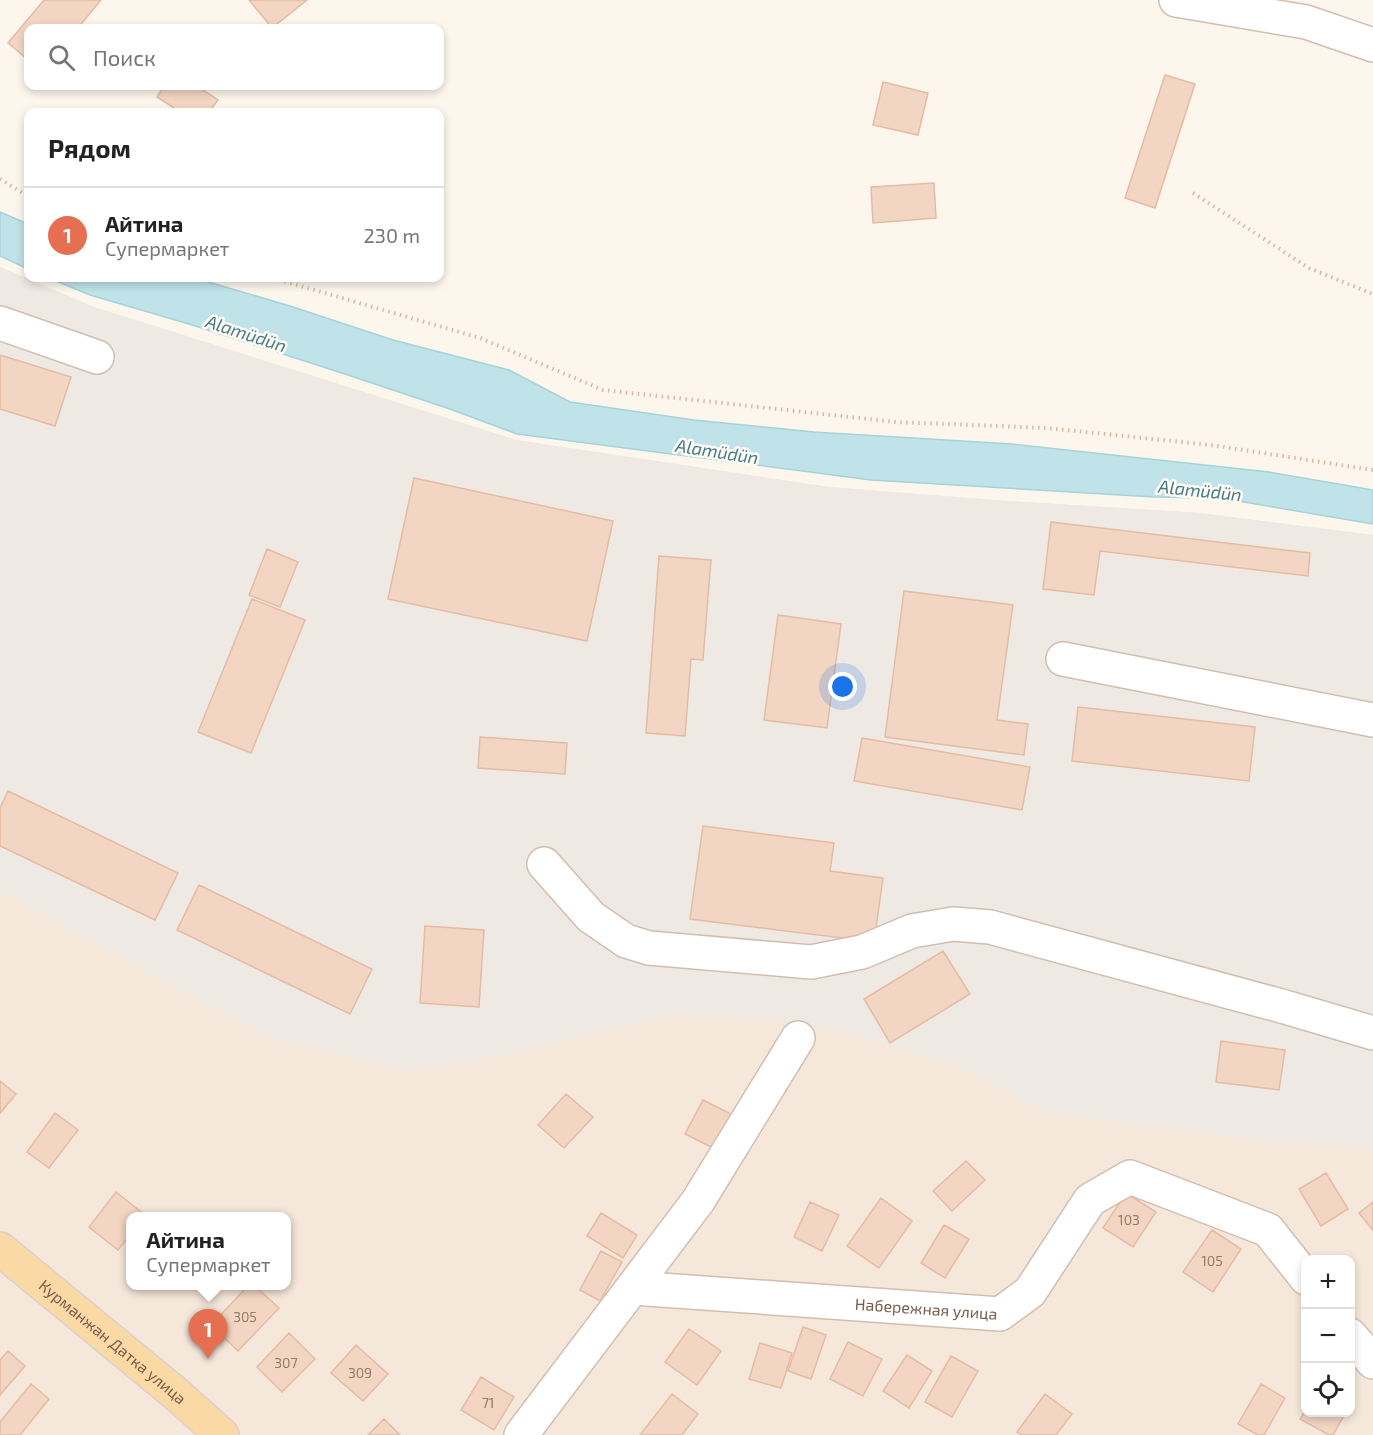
<!DOCTYPE html>
<html lang="ru">
<meta charset="utf-8">
<style>
body{margin:0;font-family:"Exo 2",sans-serif;background:#f6f6f6;color:#222}
.controls{position:absolute;right:18px;bottom:18px;display:grid;overflow:hidden;border-radius:12px;box-shadow:0 3px 9px #0003}
.controls button{width:54px;height:54px;display:grid;place-items:center;padding:0;border:0;border-bottom:2px solid #e0e0e0;background:#fff;color:#222;font:30px sans-serif}
.you{position:absolute;left:843px;top:687px;width:21px;height:21px;margin:-15px;border:4px solid #fff;border-radius:50%;background:#1a73e8;box-shadow:0 0 0 9px #1a73e833}
.badge{display:grid;place-items:center;width:39px;height:39px;border-radius:50%;background:#e76f51;color:#fff;font-size:20px;font-weight:700}
.pin{position:absolute;translate:-50% -50px;filter:drop-shadow(0 2px 3px #0008)}
.pin::after{content:'';position:absolute;top:32px;width:21px;height:18px;background:inherit;clip-path:polygon(0 0,100% 0,50% 100%)}
.popup{position:absolute;left:126px;top:1212px;width:165px;height:78px;box-sizing:border-box;display:grid;place-content:center;border-radius:12px;background:#fff;filter:drop-shadow(0 2px 4px #0005);font-size:20px;white-space:nowrap;color:#767676}
.popup b{font-size:22px;color:#222}
.popup::after{content:'';position:absolute;left:50%;top:100%;margin-left:-12px;border:12px solid transparent;border-top-color:#fff}
.list{margin:0;padding:0;list-style:none}
h2{display:flex;justify-content:space-between;align-items:center;height:78px;margin:0;padding:0 24px;font-size:26px}
h2 small{font-size:20px;font-weight:400;color:#767676}
.list li{display:grid;grid-template-columns:39px 1fr auto;gap:18px;align-items:center;box-sizing:border-box;height:96px;padding:0 24px;border-top:2px solid #e0e0e0}
.list b{display:block;font-size:22px;white-space:nowrap}
.list p{margin:0;font-size:20px;white-space:nowrap;color:#767676}
.list em{font-size:20px;font-style:normal;color:#767676}
.icon{flex:none;width:33px;height:33px;fill:none;stroke:currentColor;stroke-width:2;stroke-linecap:round;stroke-linejoin:round}
.map{position:relative;flex:none;width:1373px;height:1435px;overflow:hidden}
.search{position:absolute;background:#fff;box-shadow:0 3px 9px #0003;left:24px;top:24px;width:420px;height:66px;display:flex;align-items:center;gap:15px;box-sizing:border-box;padding:0 21px;border-radius:12px;color:#767676;font-size:22px}
.panel{position:absolute;background:#fff;box-shadow:0 3px 9px #0003;left:24px;top:108px;width:420px;height:174px;border-radius:12px}
.map>svg:first-child{display:block}
.residential{fill:#f5e8da;fill-rule:evenodd}
.industrial{fill:#efe9e4}
.water{fill:#bfe3e8;stroke:#a5d3da;stroke-width:1.5}
.building{fill:#f3d5c3;stroke:#e6bba3;stroke-width:1.5}
.lines{fill:none;stroke-linecap:round;stroke-linejoin:round}
.minor-casing{stroke:#d1beb0;stroke-width:36}
.major-casing{stroke:#dad1cd;stroke-width:36}
.path{stroke:#d9b8a5;stroke-width:4;stroke-dasharray:1.5 4.5;stroke-linecap:butt}
.minor{stroke:#fff;stroke-width:33}
.major{stroke:#fbd9a5;stroke-width:33}
.labels{text-anchor:middle;stroke-width:5;stroke-linejoin:round;paint-order:stroke}
.number-label{font-size:14px;fill:#987a6a}
.street-label{font-size:16px;fill:#7a5c4d;stroke:#fffaf3}
.water-label{font-size:18px;font-style:italic;fill:#437c86;stroke:#fffaf3}
</style>
<div class="map">
<svg width="1373" height="1435" viewBox="0 0 1373 1435">
<rect width="100%" height="100%" fill="#fdf6ec"/>
<path class="residential" d="M 0,267 L 94,307 L 516,440 L 829,487 L 994,500 L 1200,513 L 1373,535 L 1373,1435 L 0,1435 ZM 130,1216 L 286,1216 L 286,1286 L 130,1286 ZM 1306,1260 L 1350,1260 L 1350,1412 L 1306,1412 Z"/>
<path class="industrial" d="M 0,267 L 94,307 L 516,440 L 829,487 L 994,500 L 1200,513 L 1373,535 L 1373,1148 L 1270,1142 L 1045,1113 L 965,1068 L 805,1022 L 674,1015 L 466,1063 L 410,1071 L 270,1038 L 47,917 L 0,890 Z"/>
<path class="water" d="M 0,212 L 28,224 L 28,269 L 0,256 Z
M 49,278 L 195,278 L 290,306 L 393,340 L 509,370 L 570,402 L 694,420 L 814,432 L 1012,444 L 1269,472 L 1373,490 L 1373,524 L 1220,498 L 1154,497 L 871,480 L 517,434 L 450,409 L 345,374 L 189,324 L 90,295 Z"/>
<path class="building" d="M 44,0 L 101,0 L 78,28 L 28,28 L 28,60 L 8,43 Z
M 249,0 L 307,0 L 272,28 Z
M 1165,75 L 1195,84 L 1155,208 L 1125,198 Z
M 883,82 L 928,93 L 918,135 L 873,125 Z
M 164,86 L 197,86 L 218,100 L 209,112 L 180,112 L 157,97 Z
M 934,183 L 936,218 L 873,223 L 871,187 Z
M 0,355 L 71,377 L 55,426 L 0,409 Z
M 414,478 L 613,521 L 587,641 L 388,599 Z
M 1051,522 L 1310,553 L 1308,576 L 1100,551 L 1094,595 L 1043,589 Z
M 267,549 L 298,562 L 280,607 L 249,595 Z
M 659,556 L 711,560 L 703,660 L 691,659 L 685,736 L 646,733 Z
M 904,591 L 1013,605 L 997,720 L 1028,724 L 1024,755 L 885,737 Z
M 252,599 L 305,620 L 251,753 L 198,732 Z
M 778,615 L 841,624 L 827,728 L 764,720 Z
M 1078,707 L 1255,727 L 1249,781 L 1072,761 Z
M 480,737 L 567,743 L 565,774 L 478,768 Z
M 862,738 L 1030,767 L 1022,810 L 854,781 Z
M 8,791 L 178,873 L 155,920 L 0,846 L 0,808 Z
M 703,826 L 834,843 L 830,871 L 883,878 L 874,942 L 690,919 Z
M 199,885 L 372,969 L 350,1014 L 177,930 Z
M 425,926 L 484,930 L 479,1007 L 420,1003 Z
M 943,951 L 970,994 L 890,1043 L 864,999 Z
M 1221,1041 L 1285,1050 L 1279,1090 L 1216,1082 Z
M 0,1081 L 16,1094 L 0,1113 Z
M 566,1094 L 593,1117 L 564,1148 L 538,1125 Z
M 703,1100 L 735,1116 L 717,1150 L 685,1134 Z
M 55,1113 L 78,1130 L 49,1168 L 27,1152 Z
M 966,1161 L 985,1180 L 952,1211 L 933,1191 Z
M 1326,1173 L 1348,1209 L 1321,1226 L 1299,1189 Z
M 116,1192 L 145,1215 L 130,1216 L 130,1235 L 118,1250 L 89,1227 Z
M 1126,1193 L 1156,1212 L 1133,1247 L 1103,1228 Z
M 881,1198 L 912,1221 L 879,1268 L 847,1246 Z
M 810,1202 L 839,1215 L 822,1251 L 794,1237 Z
M 1373,1202 L 1373,1230 L 1359,1213 Z
M 601,1213 L 637,1235 L 623,1258 L 587,1236 Z
M 944,1225 L 969,1239 L 945,1278 L 921,1263 Z
M 1212,1230 L 1241,1249 L 1213,1292 L 1183,1272 Z
M 601,1251 L 622,1262 L 600,1301 L 580,1290 Z
M 248,1286 L 255,1286 L 279,1308 L 238,1351 L 211,1325 Z
M 803,1327 L 826,1335 L 811,1379 L 788,1371 Z
M 689,1329 L 721,1351 L 697,1385 L 665,1362 Z
M 289,1333 L 315,1359 L 282,1392 L 257,1367 Z
M 848,1342 L 882,1359 L 863,1396 L 830,1379 Z
M 760,1343 L 792,1353 L 781,1388 L 749,1379 Z
M 356,1345 L 388,1374 L 363,1401 L 331,1373 Z
M 8,1351 L 25,1366 L 0,1395 L 0,1360 Z
M 907,1355 L 932,1371 L 909,1408 L 883,1391 Z
M 951,1356 L 978,1371 L 952,1417 L 925,1402 Z
M 481,1377 L 514,1397 L 494,1430 L 461,1410 Z
M 31,1384 L 49,1399 L 20,1435 L 0,1435 L 0,1422 Z
M 1261,1384 L 1285,1398 L 1264,1435 L 1258,1435 L 1238,1424 Z
M 672,1394 L 698,1414 L 682,1435 L 640,1435 Z
M 1045,1394 L 1072,1414 L 1056,1435 L 1022,1435 L 1017,1432 Z
M 1306,1410 L 1306,1412 L 1346,1412 L 1333,1435 L 1329,1435 L 1300,1419 Z
M 384,1419 L 400,1435 L 368,1435 Z"/>
<g class="lines">
<defs>
<g id="minor">
<path d="M 1176,0 L 1306,22 L 1373,45"/>
<path d="M 0,323 L 97,357"/>
<path d="M 1063,659 L 1373,720"/>
<path d="M 544,864 L 591,917 L 626,941 L 649,948 L 811,962 L 862,952 L 912,931 L 953,924 L 990,927 L 1285,1007 L 1373,1033"/>
<path id="s1" d="M 633,1288 L 1000,1314 L 1030,1292 L 1090,1200 L 1130,1177 L 1268,1230 L 1306,1278"/>
<path d="M 1350,1335 L 1373,1362"/>
<path d="M 521,1435 L 698,1201 L 798,1038"/>
</g>
<g id="major">
<path id="s2" d="M 0,1249 L 175,1393 L 222,1435"/>
</g>
</defs>
<use href="#minor" class="minor-casing"/>
<use href="#major" class="major-casing"/>
<path class="path" d="M 0,179 L 28,196
M 1193,193 L 1309,268 L 1373,294
M 273,278 L 480,338 L 603,390 L 896,422 L 1047,428 L 1211,445 L 1373,470"/>
<use href="#minor" class="minor"/>
<use href="#major" class="major"/>
</g>
<g class="labels">
<g class="number-label">
<text x="1129" y="1225">103</text>
<text x="1212" y="1266">105</text>
<text x="245" y="1322">305</text>
<text x="286" y="1368">307</text>
<text x="360" y="1378">309</text>
<text x="488" y="1408">71</text>
</g>
<g class="street-label">
<text dy="6" stroke="none"><textPath href="#s1" startOffset="294">Набережная улица</textPath></text>
<text dy="6" stroke="none"><textPath href="#s2" startOffset="146">Курманжан Датка улица</textPath></text>
</g>
<g class="water-label">
<text transform="translate(246 334) rotate(18)" y="6">Alamüdün</text>
<text transform="translate(717 452) rotate(9)" y="6">Alamüdün</text>
<text transform="translate(1200 491) rotate(6)" y="6">Alamüdün</text>
</g>
</g>
</svg>
<div class="controls">
<button>+</button>
<button>−</button>
<button><svg class="icon" aria-label="locate" viewBox="0 0 24 24"><circle cx="12" cy="12" r="6"/><path d="M12 2v4M12 18v4M2 12h4M18 12h4"/></svg></button>
</div>
<div class="you"></div>
<div class="pin badge" style="left:208px;top:1359px">1</div>
<div class="popup"><b>Айтина</b>Супермаркет</div>
<div class="search"><svg class="icon" aria-label="search" viewBox="0 0 24 24"><circle cx="10" cy="10" r="6"/><path d="M15 15l6 6"/></svg>Поиск</div>
<section class="panel">
<h2>Рядом<small></small></h2>
<ul class="list">
<li><span class="badge">1</span><div><b>Айтина</b><p>Супермаркет</p></div><em>230 m</em></li>
</ul>
</section>
</div>
